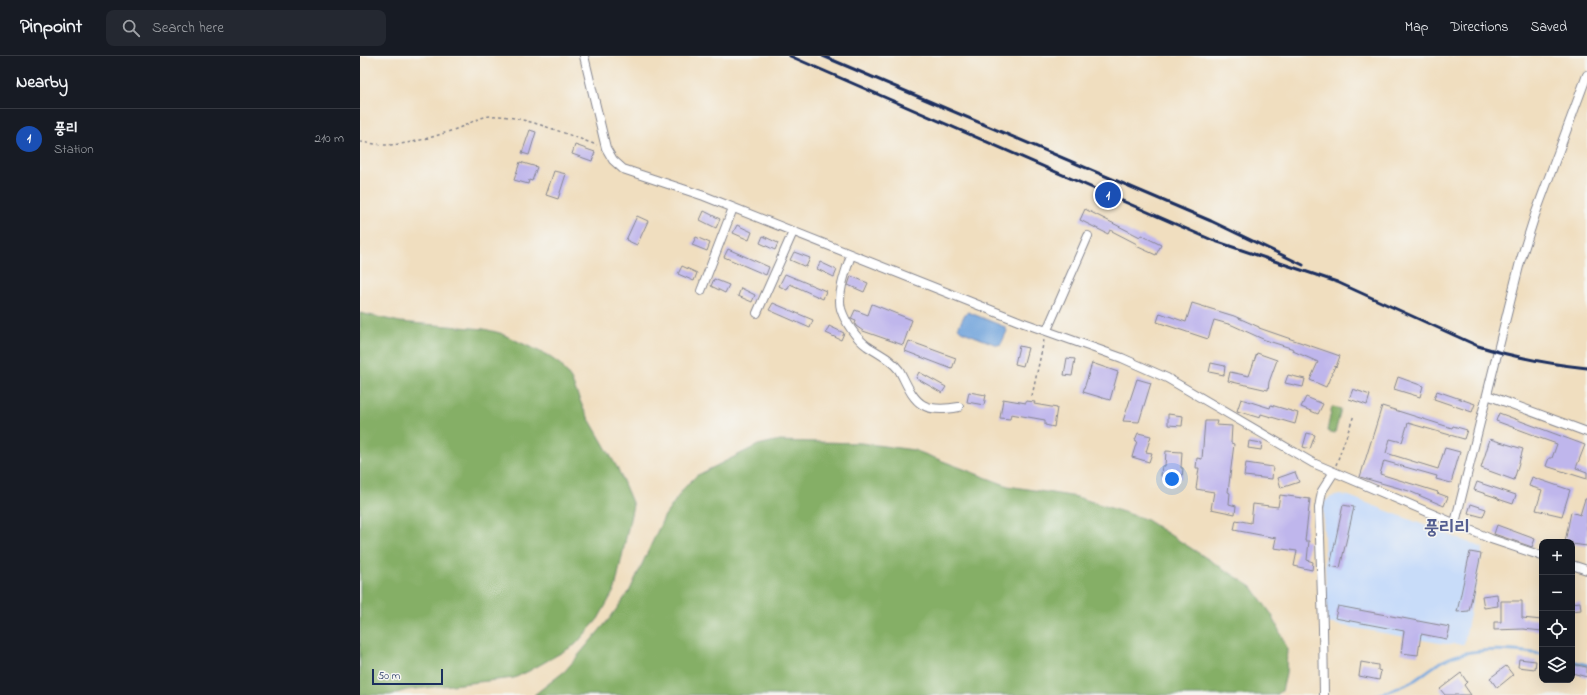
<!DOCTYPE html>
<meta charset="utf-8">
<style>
body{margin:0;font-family:"Indie Flower","Poor Story",sans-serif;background:#242831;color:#f1f3f6}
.controls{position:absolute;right:12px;bottom:12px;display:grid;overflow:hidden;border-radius:8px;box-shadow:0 4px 16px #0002}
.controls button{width:36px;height:36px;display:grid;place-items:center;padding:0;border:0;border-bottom:1px solid #363941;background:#171b24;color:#f1f3f6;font:20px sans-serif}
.scale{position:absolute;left:12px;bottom:10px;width:71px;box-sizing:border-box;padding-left:4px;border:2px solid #1b2f5e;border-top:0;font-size:11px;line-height:14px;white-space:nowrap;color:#1b2f5e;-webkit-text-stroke:3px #f6f6f2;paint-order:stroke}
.you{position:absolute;left:812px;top:423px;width:14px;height:14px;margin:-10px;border:3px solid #fff;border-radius:50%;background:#1a73e8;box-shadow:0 0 0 6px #1a73e833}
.badge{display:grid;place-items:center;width:26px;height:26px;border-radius:50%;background:#2563eb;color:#fff;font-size:13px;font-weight:700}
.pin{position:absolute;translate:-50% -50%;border:2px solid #fff;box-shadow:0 1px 4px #0006}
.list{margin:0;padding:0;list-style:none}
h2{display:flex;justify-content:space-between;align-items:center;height:52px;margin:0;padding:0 16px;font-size:17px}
h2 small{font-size:13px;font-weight:400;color:#9ea1a6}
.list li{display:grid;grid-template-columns:26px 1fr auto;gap:12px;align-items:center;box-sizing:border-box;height:60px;padding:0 16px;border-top:1px solid #363941}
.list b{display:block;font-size:15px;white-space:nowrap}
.list p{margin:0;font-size:13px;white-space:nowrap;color:#9ea1a6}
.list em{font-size:13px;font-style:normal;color:#9ea1a6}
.icon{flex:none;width:22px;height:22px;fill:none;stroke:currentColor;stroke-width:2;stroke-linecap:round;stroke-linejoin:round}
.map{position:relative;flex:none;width:1227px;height:639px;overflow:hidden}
header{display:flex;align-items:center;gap:24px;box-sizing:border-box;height:56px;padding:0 20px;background:#171b24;border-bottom:1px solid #363941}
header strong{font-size:19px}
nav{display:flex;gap:22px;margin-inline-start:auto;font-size:14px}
.search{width:280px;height:36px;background:#242831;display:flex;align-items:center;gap:10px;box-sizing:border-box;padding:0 14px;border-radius:8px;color:#9ea1a6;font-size:15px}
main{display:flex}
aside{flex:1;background:#171b24}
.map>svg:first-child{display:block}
.built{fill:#c8dcf9}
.forest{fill:#85af66;stroke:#506f62}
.water{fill:#70a3db;stroke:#46699c}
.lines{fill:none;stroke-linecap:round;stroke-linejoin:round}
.stream{stroke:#70a3db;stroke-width:3}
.building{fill:#bfb6ec}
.street-casing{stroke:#86868e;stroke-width:10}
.path{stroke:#86868e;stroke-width:1.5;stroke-dasharray:3 3;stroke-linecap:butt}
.street{stroke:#fff;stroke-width:8}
.rail{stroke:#1b2f5e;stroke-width:3}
.labels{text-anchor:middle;stroke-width:3;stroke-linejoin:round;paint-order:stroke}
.quarter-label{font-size:19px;font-weight:bold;fill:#545e90;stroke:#f6f6f2}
</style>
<header>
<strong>Pinpoint</strong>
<div class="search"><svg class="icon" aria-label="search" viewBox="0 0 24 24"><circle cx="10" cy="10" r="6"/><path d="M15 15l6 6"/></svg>Search here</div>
<nav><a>Map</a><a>Directions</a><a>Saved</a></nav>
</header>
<main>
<aside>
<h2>Nearby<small></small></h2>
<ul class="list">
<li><span class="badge" style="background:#1a4fb4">1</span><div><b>풍리</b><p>Station</p></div><em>210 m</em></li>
</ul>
</aside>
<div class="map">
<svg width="1227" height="639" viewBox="0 0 1227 639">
<rect width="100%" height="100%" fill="#f6f6f2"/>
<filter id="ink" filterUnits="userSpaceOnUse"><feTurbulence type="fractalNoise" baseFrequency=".025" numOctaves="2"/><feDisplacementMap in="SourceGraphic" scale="8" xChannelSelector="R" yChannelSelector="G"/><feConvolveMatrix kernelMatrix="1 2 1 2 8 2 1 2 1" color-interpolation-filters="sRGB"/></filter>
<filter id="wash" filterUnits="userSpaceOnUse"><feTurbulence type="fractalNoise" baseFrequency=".012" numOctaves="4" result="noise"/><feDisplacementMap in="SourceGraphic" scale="16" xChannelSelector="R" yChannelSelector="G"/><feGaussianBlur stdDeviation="0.9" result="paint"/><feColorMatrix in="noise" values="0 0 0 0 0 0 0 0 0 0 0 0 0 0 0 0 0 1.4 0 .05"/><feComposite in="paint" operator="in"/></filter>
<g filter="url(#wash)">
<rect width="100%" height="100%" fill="#f0debf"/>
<path class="built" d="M 980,439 L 989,440 L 1123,492 L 1104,588 L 1085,588 L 967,567 L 963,454 L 964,446 L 971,441 Z"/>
<path class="forest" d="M 0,257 L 40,266 L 124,273 L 140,277 L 187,299 L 201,309 L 211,323 L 224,354 L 258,413 L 273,449 L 255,533 L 238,563 L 215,589 L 169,615 L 154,622 L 47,634 L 30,639 L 0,639 Z
M 972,351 L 981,353 L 975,377 L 967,375 Z
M 415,385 L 501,387 L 554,394 L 648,430 L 717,441 L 785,463 L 892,531 L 912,559 L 927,592 L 926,618 L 922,635 L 916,639 L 174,639 L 205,615 L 250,562 L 270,534 L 304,461 L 324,432 L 336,420 L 398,389 Z"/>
<path class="water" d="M 608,256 L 645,271 L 647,275 L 641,288 L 637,289 L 601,275 L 598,272 L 605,258 Z"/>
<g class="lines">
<path class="stream" d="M 1212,605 L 1227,609
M 1018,639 C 1031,635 1044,630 1055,624 C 1064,618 1073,610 1083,605 C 1111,590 1152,594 1182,598"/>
</g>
<g id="blocks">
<path class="building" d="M 170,74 L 176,76 L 169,99 L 162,97 Z
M 215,89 L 235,96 L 232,105 L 212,98 Z
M 160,106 L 177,111 L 172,125 L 169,124 L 168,128 L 154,124 Z
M 194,115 L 206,118 L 198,143 L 186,139 Z
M 725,153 L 780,181 L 781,179 L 801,189 L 796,199 L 776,190 L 777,188 L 750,174 L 748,178 L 720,164 Z
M 344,155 L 360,163 L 356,172 L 340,164 Z
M 277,160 L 288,165 L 277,189 L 266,184 Z
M 377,169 L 392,176 L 389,184 L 373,177 Z
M 403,180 L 418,187 L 415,194 L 400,187 Z
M 336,181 L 350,187 L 347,195 L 332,189 Z
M 368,193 L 409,211 L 406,219 L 364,201 Z
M 434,196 L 450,202 L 446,211 L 430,204 Z
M 460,206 L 477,214 L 474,221 L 457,213 Z
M 322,210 L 337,217 L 334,225 L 318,218 Z
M 425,218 L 466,235 L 463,243 L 430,228 L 427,234 L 419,230 Z
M 491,220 L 508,227 L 504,236 L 488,229 Z
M 354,223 L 369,229 L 365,237 L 351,230 Z
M 381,232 L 395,239 L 392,246 L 378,240 Z
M 413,247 L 453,264 L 450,272 L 409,254 Z
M 832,247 L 874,260 L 899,271 L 899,272 L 980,300 L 976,311 L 975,310 L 966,331 L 950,324 L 958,306 L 933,295 L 934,293 L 905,284 L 872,269 L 854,264 L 848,283 L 797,266 L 800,257 L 826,266 Z
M 512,248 L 552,264 L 543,289 L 503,275 L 496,270 L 495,268 L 496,265 L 491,263 L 495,254 L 508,259 Z
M 469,270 L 484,277 L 481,284 L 466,277 Z
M 549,285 L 596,302 L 592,313 L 545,295 Z
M 659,290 L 668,292 L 663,310 L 655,308 Z
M 897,297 L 917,304 L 909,326 L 908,334 L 868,325 L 870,316 L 889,320 Z
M 707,302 L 715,303 L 712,320 L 704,319 Z
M 732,307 L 758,316 L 750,344 L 723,336 Z
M 851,307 L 865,310 L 864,319 L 849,316 Z
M 559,316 L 586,331 L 582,337 L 556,322 Z
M 928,319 L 945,323 L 943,331 L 925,327 Z
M 1038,321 L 1063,330 L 1060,341 L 1034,333 Z
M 777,323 L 791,327 L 779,366 L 763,365 Z
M 993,333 L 1010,339 L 1007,349 L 989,343 Z
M 1077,335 L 1115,348 L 1112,356 L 1074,343 Z
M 609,336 L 626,339 L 624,349 L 607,346 Z
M 946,341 L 963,348 L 958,358 L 941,351 Z
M 643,343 L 666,347 L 666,345 L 675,346 L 674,348 L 697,352 L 694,371 L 685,369 L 685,364 L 651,358 L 650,363 L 640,362 Z
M 881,343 L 910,352 L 911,349 L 938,357 L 935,368 L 901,358 L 900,362 L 877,355 Z
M 1022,350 L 1092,372 L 1093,370 L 1107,374 L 1104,383 L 1048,367 L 1042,386 L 1030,383 L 1026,397 L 1078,413 L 1085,392 L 1100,396 L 1091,427 L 1076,423 L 1077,420 L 1024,405 L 1020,418 L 1078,436 L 1077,437 L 1088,441 L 1084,450 L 1049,435 L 1000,421 Z
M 1139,357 L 1225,389 L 1216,412 L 1227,416 L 1227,423 L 1186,410 L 1189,402 L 1192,402 L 1197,388 L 1174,380 L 1174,379 L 1136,365 Z
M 808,358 L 823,360 L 822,370 L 808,369 Z
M 845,365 L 857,365 L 856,369 L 872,370 L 871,387 L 874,388 L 868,436 L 870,437 L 869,448 L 876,450 L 875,458 L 851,453 L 854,436 L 836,433 L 839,412 L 836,412 L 837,402 L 842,403 Z
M 778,377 L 791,380 L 786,396 L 792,397 L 789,406 L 772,401 L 777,385 L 775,384 Z
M 947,377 L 955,379 L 950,393 L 943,391 Z
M 1130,383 L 1163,393 L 1154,424 L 1121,412 Z
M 889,385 L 902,387 L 901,394 L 888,392 Z
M 806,395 L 822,396 L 821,412 L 823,412 L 822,422 L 801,420 L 802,410 L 805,410 Z
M 886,407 L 913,411 L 912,423 L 884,420 Z
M 935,416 L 939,426 L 921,432 L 918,422 Z
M 1172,421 L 1210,434 L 1202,460 L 1176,454 L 1182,434 L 1169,430 Z
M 1117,426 L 1156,439 L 1153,448 L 1138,443 L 1138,442 L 1114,434 Z
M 920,439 L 950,443 L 945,485 L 949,485 L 947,504 L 953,506 L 952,514 L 934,510 L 937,495 L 914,492 L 916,482 L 874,474 L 876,464 L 891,467 L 893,448 L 918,451 Z
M 1225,443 L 1227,443 L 1227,490 L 1212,488 L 1212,486 L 1205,486 L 1211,456 L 1220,459 Z
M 1111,448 L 1126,453 L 1123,461 L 1108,457 Z
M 983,449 L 994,451 L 980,512 L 970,510 Z
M 1137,469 L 1175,483 L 1172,491 L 1134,478 Z
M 1110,496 L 1121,498 L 1109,555 L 1097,556 Z
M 1137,538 L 1138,550 L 1124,552 L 1122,540 Z
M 1141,545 L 1162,545 L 1162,562 L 1182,564 L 1182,575 L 1163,573 L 1134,574 L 1134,566 L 1141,566 Z
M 1220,546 L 1221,554 L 1212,555 L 1212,547 Z
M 978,550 L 1090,571 L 1087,583 L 1061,578 L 1058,599 L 1041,597 L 1044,575 L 975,562 Z
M 1159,603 L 1176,605 L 1175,613 L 1158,611 Z
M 1001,606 L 1018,609 L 1018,614 L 1021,615 L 1019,624 L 999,620 Z
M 1212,608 L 1227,611 L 1227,621 L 1212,617 Z
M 1146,610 L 1153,619 L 1137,632 L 1130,622 Z
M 1101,617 L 1107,626 L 1104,629 L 1111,639 L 1085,639 L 1080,633 Z"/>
</g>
</g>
<g filter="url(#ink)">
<use href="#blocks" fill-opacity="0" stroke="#86868e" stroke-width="1"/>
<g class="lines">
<defs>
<path id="street" d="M 224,0 L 246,92 L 253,104 L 263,113 L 344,140 L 661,266 L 762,302 L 807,322 L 953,407 L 1131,483 L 1182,500
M 491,199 C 486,214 477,238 481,253 C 485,266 496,282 507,290 C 519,298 531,303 539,314 C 546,326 551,342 563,349 C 574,355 588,353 599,351
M 341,235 L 373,152
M 397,257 L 433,176
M 687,274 L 728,180
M 1127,339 L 1227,376
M 1095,467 L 1160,206 L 1175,159 L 1227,19
M 1212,509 L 1227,514
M 964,639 L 963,572 L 959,452 L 962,435 L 974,416"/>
</defs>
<use href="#street" class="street-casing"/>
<path class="path" d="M 0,86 C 9,87 19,89 28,89 C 51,88 74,81 96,73 C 108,69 118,61 130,60 C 160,58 208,79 237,89
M 672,340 L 684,284
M 976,409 L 994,359"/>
<use href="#street" class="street"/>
<path class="rail" d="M 430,0 L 852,184 L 977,226 L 1118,290 C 1153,301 1190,308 1227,312
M 463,0 L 851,165 L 943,209"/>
</g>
</g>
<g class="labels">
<g class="quarter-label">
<text x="1087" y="477">풍리리</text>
</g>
</g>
</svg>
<div class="controls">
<button>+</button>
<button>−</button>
<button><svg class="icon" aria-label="locate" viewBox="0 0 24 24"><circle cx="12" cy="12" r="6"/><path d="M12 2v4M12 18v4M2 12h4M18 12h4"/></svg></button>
<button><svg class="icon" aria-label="layers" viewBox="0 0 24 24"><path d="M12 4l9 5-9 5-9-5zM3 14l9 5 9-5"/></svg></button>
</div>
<div class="scale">50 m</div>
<div class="you"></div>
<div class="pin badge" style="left:748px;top:139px;background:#1a4fb4">1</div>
</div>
</main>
